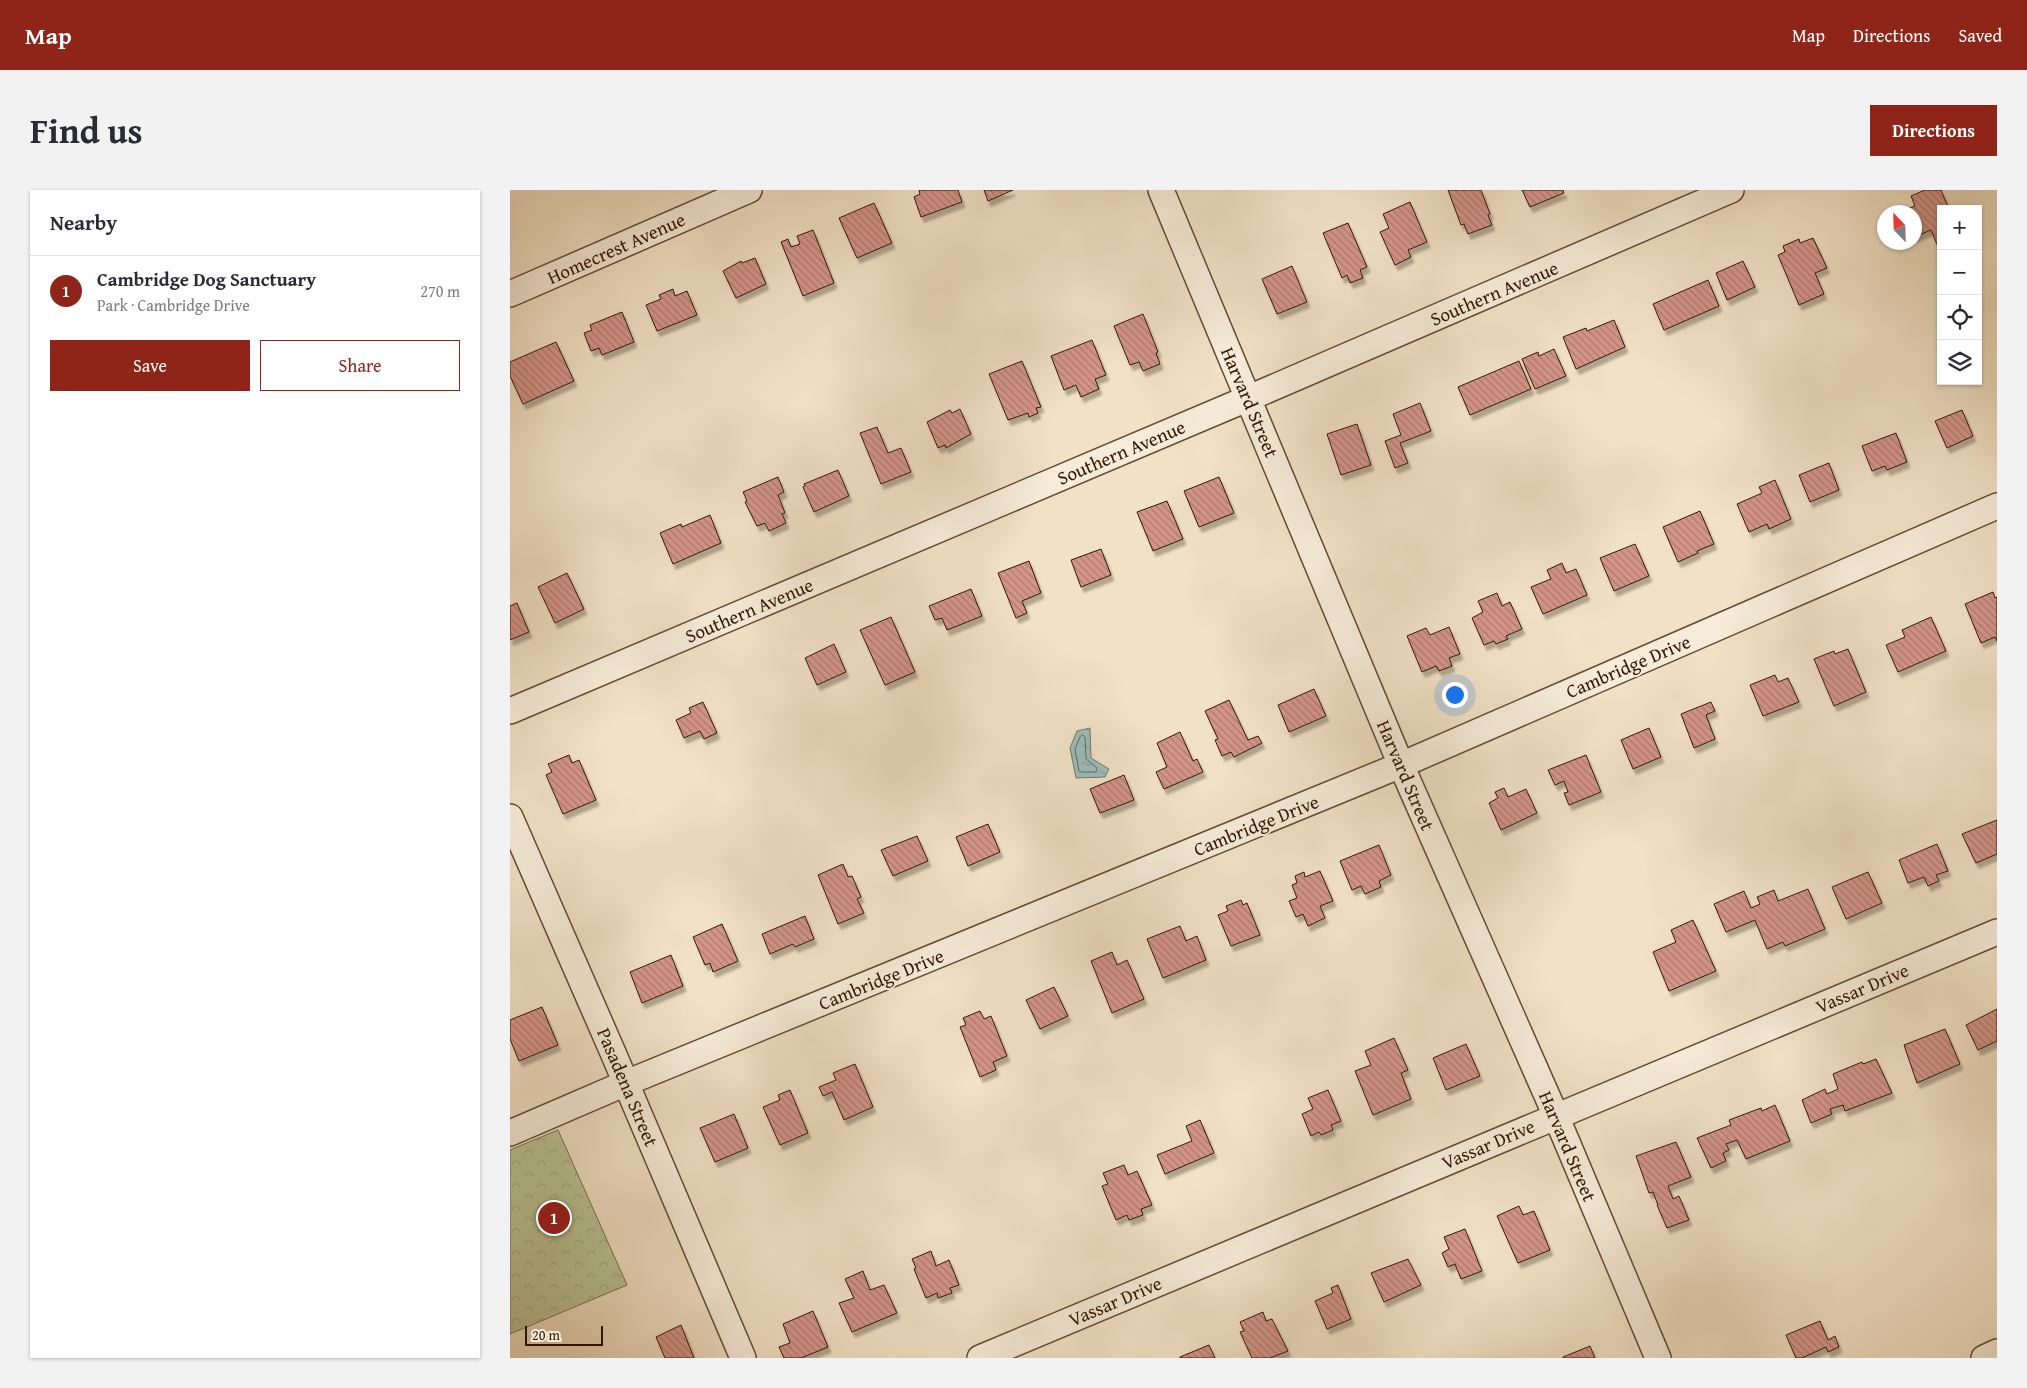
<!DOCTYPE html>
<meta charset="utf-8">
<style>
body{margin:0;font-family:"Gentium Book Plus",serif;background:#f2f2f3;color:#2b2b33}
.controls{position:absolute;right:15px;top:15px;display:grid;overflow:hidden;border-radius:0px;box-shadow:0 1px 4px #0004}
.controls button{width:45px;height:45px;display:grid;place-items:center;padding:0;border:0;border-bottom:1px solid #e1e1e2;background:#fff;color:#2b2b33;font:25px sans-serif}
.compass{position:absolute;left:1367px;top:15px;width:45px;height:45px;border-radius:50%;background:#fff;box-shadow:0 1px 4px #0004;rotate:337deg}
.scale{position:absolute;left:15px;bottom:12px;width:78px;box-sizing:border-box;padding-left:5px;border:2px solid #331703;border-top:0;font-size:14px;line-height:18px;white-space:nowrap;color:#331703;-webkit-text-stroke:4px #f6ecd9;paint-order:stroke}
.you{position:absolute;left:944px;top:504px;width:18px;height:18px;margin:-12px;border:4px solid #fff;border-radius:50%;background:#1a73e8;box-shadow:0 0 0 8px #1a73e833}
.badge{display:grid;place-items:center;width:32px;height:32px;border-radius:50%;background:#8f2418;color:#fff;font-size:16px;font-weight:700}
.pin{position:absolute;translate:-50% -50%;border:2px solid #fff;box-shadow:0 1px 5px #0006}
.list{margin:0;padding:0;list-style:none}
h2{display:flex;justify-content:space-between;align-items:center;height:65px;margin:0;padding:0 20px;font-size:21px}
h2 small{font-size:16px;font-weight:400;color:#7c7c81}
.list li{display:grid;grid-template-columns:32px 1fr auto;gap:15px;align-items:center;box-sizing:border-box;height:70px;padding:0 20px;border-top:1px solid #e1e1e2}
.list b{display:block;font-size:19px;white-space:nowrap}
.list p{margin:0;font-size:16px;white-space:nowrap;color:#7c7c81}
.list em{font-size:16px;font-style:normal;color:#7c7c81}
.actions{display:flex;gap:10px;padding:15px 20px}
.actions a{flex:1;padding:11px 0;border:1px solid #8f2418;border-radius:0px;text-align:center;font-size:18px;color:#8f2418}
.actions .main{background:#8f2418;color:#fff}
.icon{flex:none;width:28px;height:28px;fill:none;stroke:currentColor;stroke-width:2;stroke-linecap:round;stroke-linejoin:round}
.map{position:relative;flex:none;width:1487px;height:1168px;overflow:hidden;border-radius:0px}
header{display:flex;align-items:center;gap:30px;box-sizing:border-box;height:70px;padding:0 25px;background:#8f2418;color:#fff}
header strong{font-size:24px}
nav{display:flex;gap:28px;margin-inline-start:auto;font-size:18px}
.intro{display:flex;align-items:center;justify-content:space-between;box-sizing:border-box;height:120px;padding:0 30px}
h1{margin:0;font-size:35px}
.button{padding:12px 22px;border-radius:0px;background:#8f2418;color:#fff;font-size:18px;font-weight:700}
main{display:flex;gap:30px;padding:0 30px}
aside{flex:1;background:#fff;border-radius:0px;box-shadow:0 1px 4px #0004}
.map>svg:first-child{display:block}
.park{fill:url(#park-crowns);stroke:#766d4c}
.water{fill:url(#water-ripples);stroke:#717a71}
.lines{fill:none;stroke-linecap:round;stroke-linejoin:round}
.shore{stroke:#676a5e;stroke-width:1}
.building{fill:url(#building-back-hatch);stroke:#331703;filter:url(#shadow)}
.minor-casing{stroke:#624a34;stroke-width:28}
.minor{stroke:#f6ecd9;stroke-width:25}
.labels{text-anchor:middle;stroke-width:4;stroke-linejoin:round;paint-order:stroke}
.street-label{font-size:19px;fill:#331703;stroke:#f6ecd9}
</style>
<header>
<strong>Map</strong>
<nav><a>Map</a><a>Directions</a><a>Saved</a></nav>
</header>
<div class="intro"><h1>Find us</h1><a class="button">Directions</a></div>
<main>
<aside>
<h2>Nearby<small></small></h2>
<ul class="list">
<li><span class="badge">1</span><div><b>Cambridge Dog Sanctuary</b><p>Park · Cambridge Drive</p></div><em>270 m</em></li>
</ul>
<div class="actions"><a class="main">Save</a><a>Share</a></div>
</aside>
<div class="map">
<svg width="1487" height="1168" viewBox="0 0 1487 1168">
<defs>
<pattern id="park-crowns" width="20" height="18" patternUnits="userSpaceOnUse" patternTransform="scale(1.25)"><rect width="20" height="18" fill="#b9c395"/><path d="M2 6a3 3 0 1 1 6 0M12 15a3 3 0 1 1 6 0" fill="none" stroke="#a0a77f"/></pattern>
<pattern id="water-ripples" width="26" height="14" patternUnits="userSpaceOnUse" patternTransform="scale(1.25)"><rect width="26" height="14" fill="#9bbcba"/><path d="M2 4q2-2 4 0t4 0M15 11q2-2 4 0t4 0" fill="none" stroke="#86a19e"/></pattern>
<pattern id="building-back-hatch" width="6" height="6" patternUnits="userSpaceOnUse" patternTransform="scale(1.25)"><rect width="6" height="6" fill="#d49589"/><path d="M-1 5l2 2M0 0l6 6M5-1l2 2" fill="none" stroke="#ad796e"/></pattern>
<filter id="shadow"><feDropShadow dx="3" dy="5.5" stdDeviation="1" flood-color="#0004"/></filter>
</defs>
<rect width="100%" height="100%" fill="#f1e1c5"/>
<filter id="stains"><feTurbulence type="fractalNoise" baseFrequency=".004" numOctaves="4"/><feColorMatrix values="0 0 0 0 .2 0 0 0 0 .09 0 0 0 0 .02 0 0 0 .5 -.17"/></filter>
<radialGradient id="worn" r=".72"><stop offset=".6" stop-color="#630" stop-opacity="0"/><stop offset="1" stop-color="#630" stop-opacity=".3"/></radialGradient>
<path class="park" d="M 48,940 L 117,1095 L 0,1144 L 0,960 Z"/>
<path class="water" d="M 580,538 L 581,568 L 599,579 L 595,587 L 566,588 L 560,558 L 567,541 Z"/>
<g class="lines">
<path class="shore" d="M 573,545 L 575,547 L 576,569 L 587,578 L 586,582 L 572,582 L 569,581 L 565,559 L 570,547 Z"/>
</g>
<path class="building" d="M 409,0 L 448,0 L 452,12 L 411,27 L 404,7 L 410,4 Z
M 474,0 L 503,0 L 478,11 Z
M 938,0 L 971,0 L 980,24 L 978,25 L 982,35 L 958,44 L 954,34 L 951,35 Z
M 1012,0 L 1053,0 L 1054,3 L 1020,17 Z
M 1415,0 L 1431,0 L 1439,19 L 1431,19 L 1431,59 L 1429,59 L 1421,40 L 1404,47 L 1404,22 L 1393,22 L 1392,21 L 1405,16 L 1401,6 Z
M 900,12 L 917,52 L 898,60 L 901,67 L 885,75 L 870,42 L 879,38 L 873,24 Z
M 364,13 L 382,53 L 347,68 L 329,28 Z
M 838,33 L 857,77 L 850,80 L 853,88 L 840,93 L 837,85 L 832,88 L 813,43 Z
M 303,40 L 324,93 L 293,106 L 271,52 L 278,49 L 281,57 L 290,54 L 287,46 Z
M 1303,48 L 1317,78 L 1305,83 L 1314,104 L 1289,115 L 1268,65 L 1275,62 L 1273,56 L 1289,49 L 1290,53 Z
M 245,68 L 256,94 L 226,108 L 213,81 L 231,71 L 232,73 Z
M 1233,71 L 1245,97 L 1217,110 L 1206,83 Z
M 782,76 L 797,112 L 767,124 L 752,89 Z
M 1198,90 L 1209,116 L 1154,140 L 1143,114 Z
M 163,99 L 165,106 L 177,101 L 187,125 L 147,141 L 136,115 L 151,109 L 149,105 Z
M 112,122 L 124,152 L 92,165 L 89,158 L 81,161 L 74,143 L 82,140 L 80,135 Z
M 633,124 L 648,162 L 646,163 L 650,174 L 633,181 L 629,172 L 620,175 L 604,136 Z
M 1104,130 L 1115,157 L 1066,179 L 1053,147 L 1076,138 L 1077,141 Z
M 582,150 L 596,185 L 585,189 L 589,199 L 571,207 L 566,195 L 554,200 L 541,166 Z
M 46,152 L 64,191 L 13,214 L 0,186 L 0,172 Z
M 1044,159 L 1056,186 L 1025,199 L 1012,169 L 1028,162 L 1029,166 Z
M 512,171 L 531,217 L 526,218 L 528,223 L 519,227 L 518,223 L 498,230 L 479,184 Z
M 1009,171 L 1021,199 L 960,225 L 948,197 Z
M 910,213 L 921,241 L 890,253 L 898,273 L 885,278 L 875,251 L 891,245 L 883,224 Z
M 450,219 L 461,244 L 436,258 L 435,255 L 428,258 L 417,232 L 440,220 L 442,223 Z
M 1452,220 L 1463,246 L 1437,258 L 1425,231 Z
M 847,234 L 861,275 L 831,285 L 817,244 Z
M 367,237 L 378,263 L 391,258 L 401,282 L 371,294 L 350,243 Z
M 1386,243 L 1397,272 L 1377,280 L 1375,276 L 1362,281 L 1352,256 Z
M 1319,273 L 1329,300 L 1300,312 L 1289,285 Z
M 328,280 L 339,306 L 304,322 L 293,297 L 295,296 L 294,294 Z
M 268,287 L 274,302 L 268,305 L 275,323 L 272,324 L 276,333 L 259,341 L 255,333 L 247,336 L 235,312 L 237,311 L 233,302 Z
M 709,287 L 724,323 L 689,337 L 674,301 Z
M 1265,290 L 1281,329 L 1259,339 L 1257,334 L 1239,342 L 1227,314 L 1252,303 L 1249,297 Z
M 657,311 L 673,349 L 643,361 L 627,322 Z
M 1190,321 L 1204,354 L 1187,361 L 1188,363 L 1168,372 L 1153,337 Z
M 200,325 L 211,353 L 163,374 L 150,343 L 171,334 L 172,337 Z
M 1125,354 L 1139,386 L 1104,401 L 1090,368 Z
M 591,359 L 601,385 L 571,397 L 561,370 Z
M 519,371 L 531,403 L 512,411 L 517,423 L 506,428 L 488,383 Z
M 1052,373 L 1056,383 L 1066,379 L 1077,405 L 1033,424 L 1021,397 L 1041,389 L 1037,380 Z
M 57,383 L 74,419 L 45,433 L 28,397 Z
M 461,399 L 472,426 L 437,440 L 432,428 L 425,430 L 419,416 Z
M 1483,402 L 1485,408 L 1487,407 L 1487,451 L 1485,447 L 1471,453 L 1455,414 Z
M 987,403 L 992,416 L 1000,412 L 1012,439 L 996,446 L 998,449 L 986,454 L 984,451 L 974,455 L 962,428 L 973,422 L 968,411 Z
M 7,413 L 19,442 L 0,450 L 0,416 Z
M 381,427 L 405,482 L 375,495 L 350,440 Z
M 1421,427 L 1436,461 L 1388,482 L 1376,455 L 1395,447 L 1392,440 Z
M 939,437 L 950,464 L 939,468 L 942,476 L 929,481 L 926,476 L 912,482 L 897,446 L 916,438 L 920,445 Z
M 324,454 L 336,482 L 307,495 L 295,468 Z
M 1338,459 L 1356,502 L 1324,516 L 1304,469 L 1324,461 L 1325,464 Z
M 1265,485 L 1268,492 L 1278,488 L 1289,512 L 1253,526 L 1240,495 Z
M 804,499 L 816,526 L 779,542 L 768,515 Z
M 719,510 L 738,550 L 748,546 L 752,553 L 724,567 L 721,562 L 712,566 L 705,550 L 708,549 L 695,521 Z
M 193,512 L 207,543 L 194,549 L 190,541 L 174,548 L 166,530 L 181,523 L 179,518 Z
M 1201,512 L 1205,521 L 1196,525 L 1205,549 L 1184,558 L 1171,524 Z
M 1139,538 L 1151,567 L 1123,579 L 1111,550 Z
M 670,542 L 683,571 L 687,569 L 693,582 L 654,599 L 646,582 L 657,577 L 647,553 Z
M 59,565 L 62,573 L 69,570 L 86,610 L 53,624 L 36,585 L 42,582 L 38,574 Z
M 1076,565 L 1091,602 L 1059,615 L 1054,603 L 1058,602 L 1054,591 L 1045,595 L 1038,580 Z
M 614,585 L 624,610 L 590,623 L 580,599 Z
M 994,598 L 998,607 L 1016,599 L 1027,623 L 991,640 L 979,613 L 988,608 L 985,602 Z
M 1487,630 L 1487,664 L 1466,673 L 1452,644 Z
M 478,634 L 490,662 L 458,676 L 446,647 Z
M 407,646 L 418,671 L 383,686 L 371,660 Z
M 1427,654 L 1438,681 L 1426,685 L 1429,691 L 1418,696 L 1414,687 L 1398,693 L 1389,670 Z
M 869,655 L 881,685 L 869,691 L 871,697 L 855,704 L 851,696 L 842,700 L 830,671 Z
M 333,674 L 338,687 L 342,686 L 351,707 L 347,709 L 354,723 L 328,734 L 308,685 Z
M 810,681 L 823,711 L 810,716 L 815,728 L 798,736 L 793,724 L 786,727 L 779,711 L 787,708 L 782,695 L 787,693 L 785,686 L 794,682 L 795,687 Z
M 1358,682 L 1372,713 L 1336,729 L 1322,697 Z
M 1298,699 L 1315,739 L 1275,756 L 1273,752 L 1257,759 L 1245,730 L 1216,742 L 1204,714 L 1234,701 L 1241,718 L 1250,714 L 1247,707 L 1264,700 L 1268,711 Z
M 731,710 L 733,715 L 737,713 L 750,745 L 721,756 L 708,725 L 718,721 L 716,716 Z
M 295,726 L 304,749 L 285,757 L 283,754 L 260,764 L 252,744 Z
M 1183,730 L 1206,781 L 1159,801 L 1143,762 L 1166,752 L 1161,740 Z
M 212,734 L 228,771 L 203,782 L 200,773 L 195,775 L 183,747 Z
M 670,736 L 676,751 L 687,746 L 696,770 L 653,788 L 637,749 Z
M 602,762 L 607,775 L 617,770 L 634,809 L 602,823 L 581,771 Z
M 161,765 L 173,796 L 132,813 L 120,782 Z
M 544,797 L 558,826 L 530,839 L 516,810 Z
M 32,817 L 48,855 L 9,871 L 0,849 L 0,830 Z
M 1487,819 L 1487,851 L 1468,860 L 1456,835 Z
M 470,821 L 474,829 L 481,826 L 497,866 L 483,872 L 486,880 L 470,887 L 450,837 L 456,835 L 453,828 Z
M 1435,839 L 1450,874 L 1407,893 L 1394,855 Z
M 884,848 L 898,880 L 891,883 L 901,909 L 863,925 L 845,881 L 861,875 L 855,861 Z
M 956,854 L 970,886 L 936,900 L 923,868 Z
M 1366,869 L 1382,903 L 1335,921 L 1333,915 L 1320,919 L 1322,924 L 1301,933 L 1292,910 L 1315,899 L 1317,904 L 1328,899 L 1323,884 L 1352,872 L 1353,874 Z
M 345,874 L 363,917 L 334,930 L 322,902 L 313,906 L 309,897 L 326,890 L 323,883 Z
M 280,900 L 298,943 L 270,955 L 253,917 L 270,910 L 268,905 Z
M 818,900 L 831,931 L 821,935 L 823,940 L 811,945 L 809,942 L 801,946 L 792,924 L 803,919 L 798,908 Z
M 1265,915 L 1280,951 L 1236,969 L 1227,950 L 1216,954 L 1219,960 L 1213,963 L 1216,971 L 1201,978 L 1187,948 L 1221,935 L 1219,930 L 1251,918 L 1252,921 Z
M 224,924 L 238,958 L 205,972 L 190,938 Z
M 690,930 L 704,963 L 655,984 L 647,965 L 682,951 L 676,936 Z
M 1166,952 L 1181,987 L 1158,996 L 1163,1009 L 1169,1006 L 1179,1030 L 1157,1038 L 1147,1015 L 1148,1015 L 1143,1002 L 1139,1003 L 1126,966 Z
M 614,975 L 618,985 L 627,981 L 642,1015 L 631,1019 L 633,1025 L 619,1030 L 617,1025 L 606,1030 L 592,996 L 598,994 L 593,983 Z
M 1009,1016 L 1013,1025 L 1024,1021 L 1040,1060 L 1008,1073 L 987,1026 Z
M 955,1039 L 972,1081 L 951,1089 L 945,1074 L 938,1077 L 932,1063 L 939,1059 L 934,1047 Z
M 421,1061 L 426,1076 L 439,1070 L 449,1095 L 440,1098 L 442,1103 L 428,1108 L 427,1103 L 416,1108 L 404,1079 L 406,1078 L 402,1069 Z
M 898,1069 L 911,1095 L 874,1112 L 861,1083 Z
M 353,1081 L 360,1100 L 374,1095 L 387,1123 L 342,1142 L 329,1113 L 344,1108 L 335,1089 Z
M 828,1095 L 841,1129 L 817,1139 L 805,1111 L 823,1103 L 821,1098 Z
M 303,1121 L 318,1157 L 291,1168 L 274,1168 L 269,1157 L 280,1153 L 273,1134 Z
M 753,1122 L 756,1131 L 762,1129 L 778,1161 L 760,1168 L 742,1168 L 730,1142 L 734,1141 L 730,1132 Z
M 1310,1131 L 1318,1150 L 1325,1146 L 1329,1157 L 1318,1162 L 1316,1157 L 1292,1168 L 1286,1168 L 1276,1145 Z
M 171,1135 L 184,1168 L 155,1168 L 146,1147 Z
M 699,1155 L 705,1168 L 670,1168 L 670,1167 Z
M 1080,1156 L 1085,1168 L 1053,1168 L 1053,1167 Z"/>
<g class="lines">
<defs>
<path id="minor" d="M 651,0 L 891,575 L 1046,926 L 1148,1168
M 0,104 L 239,0
M 0,521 L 739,208 L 1221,0
M 0,627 L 104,865 L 233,1168
M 0,943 L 116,893 L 891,575 L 1487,316
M 470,1168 L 1487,742
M 1474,1168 L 1487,1162"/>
</defs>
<use href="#minor" class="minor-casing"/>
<use href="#minor" class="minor"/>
</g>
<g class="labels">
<g class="street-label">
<text transform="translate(106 58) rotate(-24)" y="7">Homecrest Avenue</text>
<text transform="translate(984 103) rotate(-23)" y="7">Southern Avenue</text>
<text transform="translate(740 212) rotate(67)" y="7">Harvard Street</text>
<text transform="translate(611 262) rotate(-23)" y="7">Southern Avenue</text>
<text transform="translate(239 420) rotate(-23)" y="7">Southern Avenue</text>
<text transform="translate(1118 476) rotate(-23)" y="7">Cambridge Drive</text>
<text transform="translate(896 585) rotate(67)" y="7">Harvard Street</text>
<text transform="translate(746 635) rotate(-22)" y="7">Cambridge Drive</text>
<text transform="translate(371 789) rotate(-22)" y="7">Cambridge Drive</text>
<text transform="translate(1352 798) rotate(-23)" y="7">Vassar Drive</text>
<text transform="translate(118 897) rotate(67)" y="7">Pasadena Street</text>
<text transform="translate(978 954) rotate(-23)" y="7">Vassar Drive</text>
<text transform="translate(1058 956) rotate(67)" y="7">Harvard Street</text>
<text transform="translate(605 1111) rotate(-23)" y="7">Vassar Drive</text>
</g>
</g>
<rect width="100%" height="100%" filter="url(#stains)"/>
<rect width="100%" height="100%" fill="url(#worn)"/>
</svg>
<div class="controls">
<button>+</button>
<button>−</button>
<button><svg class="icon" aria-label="locate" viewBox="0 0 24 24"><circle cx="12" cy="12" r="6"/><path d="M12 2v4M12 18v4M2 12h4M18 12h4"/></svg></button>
<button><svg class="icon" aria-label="layers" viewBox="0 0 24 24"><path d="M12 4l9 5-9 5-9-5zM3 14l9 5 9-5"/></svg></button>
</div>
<svg class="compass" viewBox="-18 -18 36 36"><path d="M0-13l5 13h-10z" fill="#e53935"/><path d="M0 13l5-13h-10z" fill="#7c7c81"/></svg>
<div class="scale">20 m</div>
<div class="you"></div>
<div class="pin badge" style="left:44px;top:1028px">1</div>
</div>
</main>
